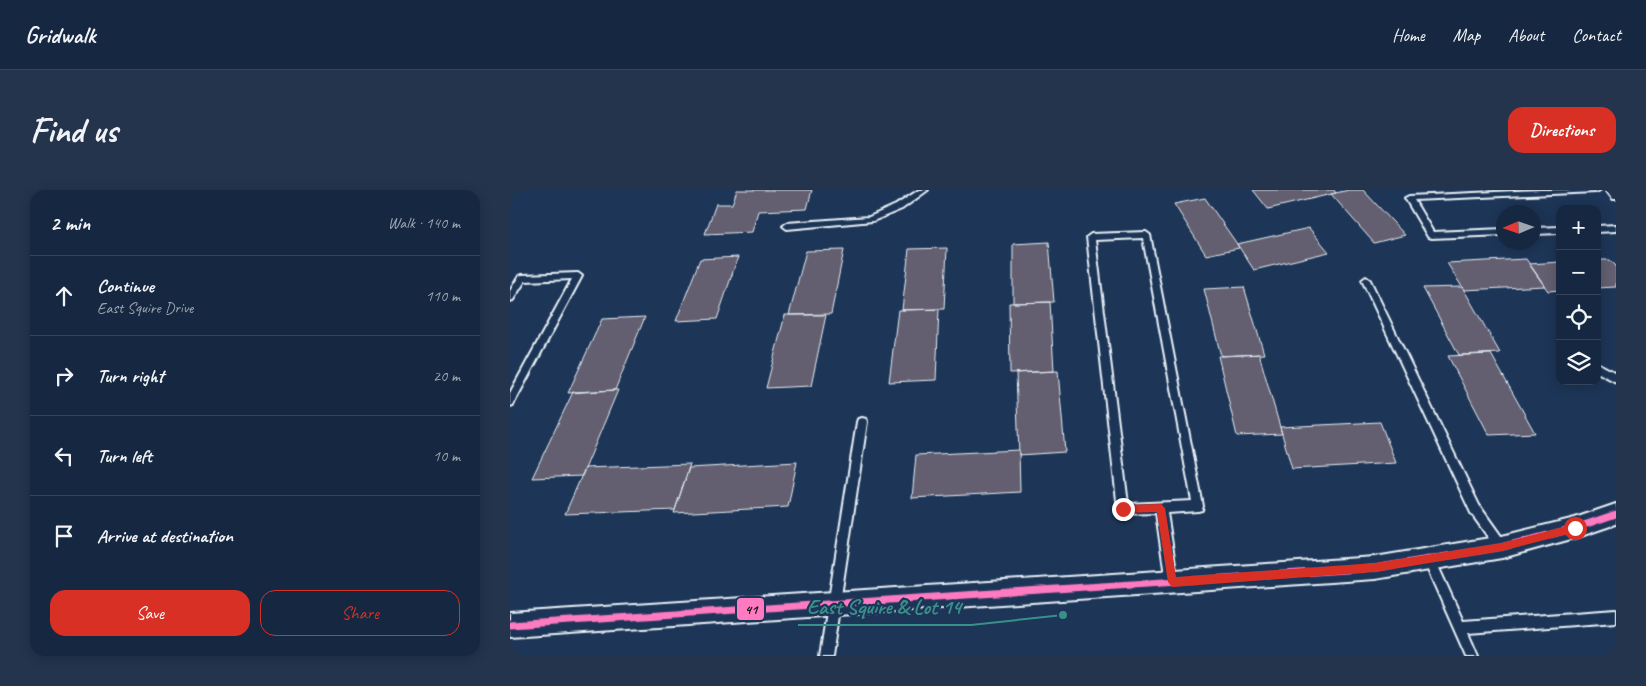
<!DOCTYPE html>
<meta charset="utf-8">
<style>
body{margin:0;font-family:Caveat,sans-serif;background:#23344c;color:#f1f3f6}
.controls{position:absolute;right:15px;top:15px;display:grid;overflow:hidden;border-radius:10px;box-shadow:0 2px 12px #0003}
.controls button{width:45px;height:45px;display:grid;place-items:center;padding:0;border:0;border-bottom:1px solid #35445a;background:#162841;color:#f1f3f6;font:25px sans-serif}
.compass{position:absolute;left:986px;top:15px;width:45px;height:45px;border-radius:50%;background:#162841;box-shadow:0 2px 12px #0003;rotate:268deg}
.stop{position:absolute;width:15px;height:15px;margin:-11px;border:4px solid #d93025;border-radius:50%;background:#fff}
.stop.end{background:#d93025;border-color:#fff;box-shadow:0 1px 5px #0008}
.list{margin:0;padding:0;list-style:none}
h2{display:flex;justify-content:space-between;align-items:center;height:65px;margin:0;padding:0 20px;font-size:21px}
h2 small{font-size:16px;font-weight:400;color:#9ea6b1}
.list li{display:grid;grid-template-columns:32px 1fr auto;gap:15px;align-items:center;box-sizing:border-box;height:80px;padding:0 20px;border-top:1px solid #35445a}
.list b{display:block;font-size:19px;white-space:nowrap}
.list p{margin:0;font-size:16px;white-space:nowrap;color:#9ea6b1}
.list em{font-size:16px;font-style:normal;color:#9ea6b1}
.actions{display:flex;gap:10px;padding:15px 20px}
.actions a{flex:1;padding:11px 0;border:1px solid #d93025;border-radius:15px;text-align:center;font-size:18px;color:#d93025}
.actions .main{background:#d93025;color:#fff}
.icon{flex:none;width:28px;height:28px;fill:none;stroke:currentColor;stroke-width:2;stroke-linecap:round;stroke-linejoin:round}
.map{position:relative;flex:none;width:1106px;height:466px;overflow:hidden;border-radius:15px}
header{display:flex;align-items:center;gap:30px;box-sizing:border-box;height:70px;padding:0 25px;background:#162841;border-bottom:1px solid #35445a}
header strong{font-size:24px}
nav{display:flex;gap:28px;margin-inline-start:auto;font-size:18px}
.intro{display:flex;align-items:center;justify-content:space-between;box-sizing:border-box;height:120px;padding:0 30px}
h1{margin:0;font-size:35px}
.button{padding:12px 22px;border-radius:15px;background:#d93025;color:#fff;font-size:18px;font-weight:700}
main{display:flex;gap:30px;padding:0 30px}
aside{flex:1;background:#162841;border-radius:15px;box-shadow:0 2px 12px #0003}
.map>svg:first-child{display:block}
.building{fill:#635f6f;stroke:#e8f1f8}
.lines{fill:none;stroke-linecap:round;stroke-linejoin:round}
.service-casing{stroke:#e8f1f8;stroke-width:4}
.minor-casing{stroke:#e8f1f8;stroke-width:4}
.service{fill:#1d3557;fill-rule:evenodd}
.minor{fill:#1d3557;fill-rule:evenodd}
.bus-1-casing{stroke:#1d3557;stroke-width:11}
.bus-1{stroke:#fe7ac1;stroke-width:7}
.route{fill:#d93025}
.leader{fill:none;stroke:#3a8f8a;stroke-width:2}
.callout-dot{fill:#3a8f8a;stroke:#1d3557;stroke-width:2}
.callout-label{font-size:21px;text-anchor:middle;font-weight:bold;fill:#3a8f8a;stroke:#1d3557;stroke-width:4.5;stroke-linejoin:round;paint-order:stroke}
.line-badge{stroke:#1d3557;stroke-width:2}
.pale-badge-label{font-size:14px;text-anchor:middle;font-weight:bold;fill:#111}
</style>
<header>
<strong>Gridwalk</strong>
<nav><a>Home</a><a>Map</a><a>About</a><a>Contact</a></nav>
</header>
<div class="intro"><h1>Find us</h1><a class="button">Directions</a></div>
<main>
<aside>
<h2>2 min<small>Walk · 140 m</small></h2>
<ul class="list">
<li><svg class="icon" aria-label="ahead" viewBox="0 0 24 24"><path d="M12 20V5M6 11l6-6 6 6"/></svg><div><b>Continue</b><p>East Squire Drive</p></div><em>110 m</em></li>
<li><svg class="icon" aria-label="right" viewBox="0 0 24 24"><path d="M7 20v-9h11M14 6l5 5-5 5"/></svg><div><b>Turn right</b></div><em>20 m</em></li>
<li><svg class="icon" aria-label="left" viewBox="0 0 24 24"><path d="M17 20v-9H6M10 6l-5 5 5 5"/></svg><div><b>Turn left</b></div><em>10 m</em></li>
<li><svg class="icon" aria-label="arrive" viewBox="0 0 24 24"><path d="M6 21V4h12l-3 4 3 4H6"/></svg><div><b>Arrive at destination</b></div></li>
</ul>
<div class="actions"><a class="main">Save</a><a>Share</a></div>
</aside>
<div class="map">
<svg width="1106" height="466" viewBox="0 0 1106 466">
<rect width="100%" height="100%" fill="#1d3557"/>
<filter id="ink" filterUnits="userSpaceOnUse"><feTurbulence type="fractalNoise" baseFrequency=".02" numOctaves="2"/><feDisplacementMap in="SourceGraphic" scale="10" xChannelSelector="R" yChannelSelector="G"/><feConvolveMatrix kernelMatrix="1 2 1 2 8 2 1 2 1" color-interpolation-filters="sRGB"/></filter>
<g filter="url(#ink)">
<path class="building" d="M 227,0 L 302,0 L 297,19 L 248,21 L 242,42 L 195,44 L 206,14 L 222,14 Z
M 743,0 L 824,0 L 826,3 L 758,19 Z
M 839,0 L 853,0 L 895,45 L 864,53 L 821,4 Z
M 695,8 L 727,54 L 729,58 L 696,65 L 664,14 Z
M 799,38 L 819,62 L 744,80 L 727,54 Z
M 539,52 L 544,112 L 503,113 L 503,54 Z
M 437,58 L 434,119 L 392,120 L 399,59 Z
M 334,60 L 321,124 L 279,125 L 296,61 Z
M 228,67 L 207,129 L 166,131 L 190,69 Z
M 1016,69 L 1035,96 L 954,100 L 937,73 Z
M 1087,70 L 1100,70 L 1106,76 L 1106,97 L 1087,98 Z
M 1050,72 L 1050,100 L 1038,101 L 1019,74 Z
M 734,97 L 754,164 L 711,166 L 694,99 Z
M 952,97 L 954,100 L 990,163 L 949,165 L 913,98 Z
M 540,112 L 544,181 L 500,183 L 499,113 Z
M 429,119 L 426,190 L 379,192 L 388,120 Z
M 275,125 L 316,125 L 301,196 L 256,198 Z
M 135,127 L 105,200 L 58,203 L 92,129 Z
M 749,164 L 772,244 L 727,246 L 708,166 Z
M 981,164 L 1025,243 L 979,245 L 938,166 Z
M 548,181 L 555,262 L 509,265 L 506,183 Z
M 105,200 L 108,200 L 72,286 L 22,288 L 63,202 Z
M 870,232 L 886,273 L 782,279 L 770,237 Z
M 509,260 L 510,302 L 402,308 L 406,265 Z
M 287,272 L 278,317 L 164,323 L 179,278 Z
M 180,274 L 165,320 L 55,324 L 75,278 Z"/>
<g class="lines">
<defs>
<path id="service" d="M 409,0 L 418,0 L 392,19 L 363,31 L 277,39 L 273,36 L 277,33 L 359,27 L 386,15 Z
M 1030,0 L 1090,0 L 1086,2 L 904,10 L 923,42 L 994,39 L 994,45 L 921,48 L 918,47 L 895,8 L 899,6 Z
M 1096,0 L 1104,0 L 1106,2 L 1106,9 L 1103,9 Z
M 1106,35 L 1106,41 L 1087,42 L 1087,36 Z
M 1050,37 L 1050,43 L 1024,44 L 1024,38 Z
M 636,42 L 640,45 L 693,316 L 692,320 L 688,321 L 657,323 L 668,392 L 666,396 L 662,398 L 658,396 L 656,392 L 646,323 L 613,324 L 609,323 L 608,319 L 577,47 L 581,44 ZM 633,48 L 682,311 L 618,314 L 585,50 Z
M 68,83 L 72,86 L 3,215 L 0,216 L 0,203 L 62,89 L 15,91 L 3,110 L 0,111 L 0,101 L 9,86 L 12,85 Z
M 856,87 L 860,90 L 969,315 L 996,353 L 998,357 L 996,361 L 992,362 L 988,361 L 961,323 L 852,90 Z
M 1087,173 L 1106,183 L 1106,192 L 1087,182 Z
M 352,228 L 356,229 L 357,232 L 322,466 L 310,466 L 347,232 L 348,229 Z
M 919,363 L 923,365 L 953,431 L 1106,420 L 1106,432 L 958,443 L 968,466 L 956,466 L 913,369 L 915,365 Z"/>
<path id="minor" d="M 1106,314 L 1106,334 L 1065,348 L 992,368 L 865,389 L 0,447 L 0,423 L 865,367 L 992,346 L 1065,328 Z"/>
</defs>
<use href="#service" class="service-casing"/>
<use href="#minor" class="minor-casing"/>
<use href="#service" class="service"/>
<use href="#minor" class="minor"/>
<defs>
<path id="bus-1" d="M 0,435 L 865,378 L 992,357 L 1065,338 L 1106,324"/>
</defs>
<use href="#bus-1" class="bus-1-casing"/>
<use href="#bus-1" class="bus-1"/>
</g>
</g>
<path class="route" d="M 651,314 L 655,318 L 666,387 L 865,373 L 992,353 L 1065,334 L 1069,338 L 1065,342 L 992,361 L 865,382 L 662,397 L 658,392 L 647,322 L 613,323 L 608,319 L 613,315 Z"/>
<path class="leader" d="M553 425L461 435H288"/>
<circle class="callout-dot" cx="553" cy="425" r="5"/>
<g class="callout-label">
<text x="374" y="424">East Squire &amp; Lot 14</text>
</g>
<rect class="line-badge" x="226" y="407" width="29" height="24" rx="5" fill="#fe7ac1"/>
<g class="pale-badge-label">
<text x="241" y="424">41</text>
</g>
</svg>
<div class="controls">
<button>+</button>
<button>−</button>
<button><svg class="icon" aria-label="locate" viewBox="0 0 24 24"><circle cx="12" cy="12" r="6"/><path d="M12 2v4M12 18v4M2 12h4M18 12h4"/></svg></button>
<button><svg class="icon" aria-label="layers" viewBox="0 0 24 24"><path d="M12 4l9 5-9 5-9-5zM3 14l9 5 9-5"/></svg></button>
</div>
<svg class="compass" viewBox="-18 -18 36 36"><path d="M0-13l5 13h-10z" fill="#e53935"/><path d="M0 13l5-13h-10z" fill="#9ea6b1"/></svg>
<div class="stop" style="left:1065px;top:338px"></div>
<div class="stop end" style="left:613px;top:319px"></div>
</div>
</main>
